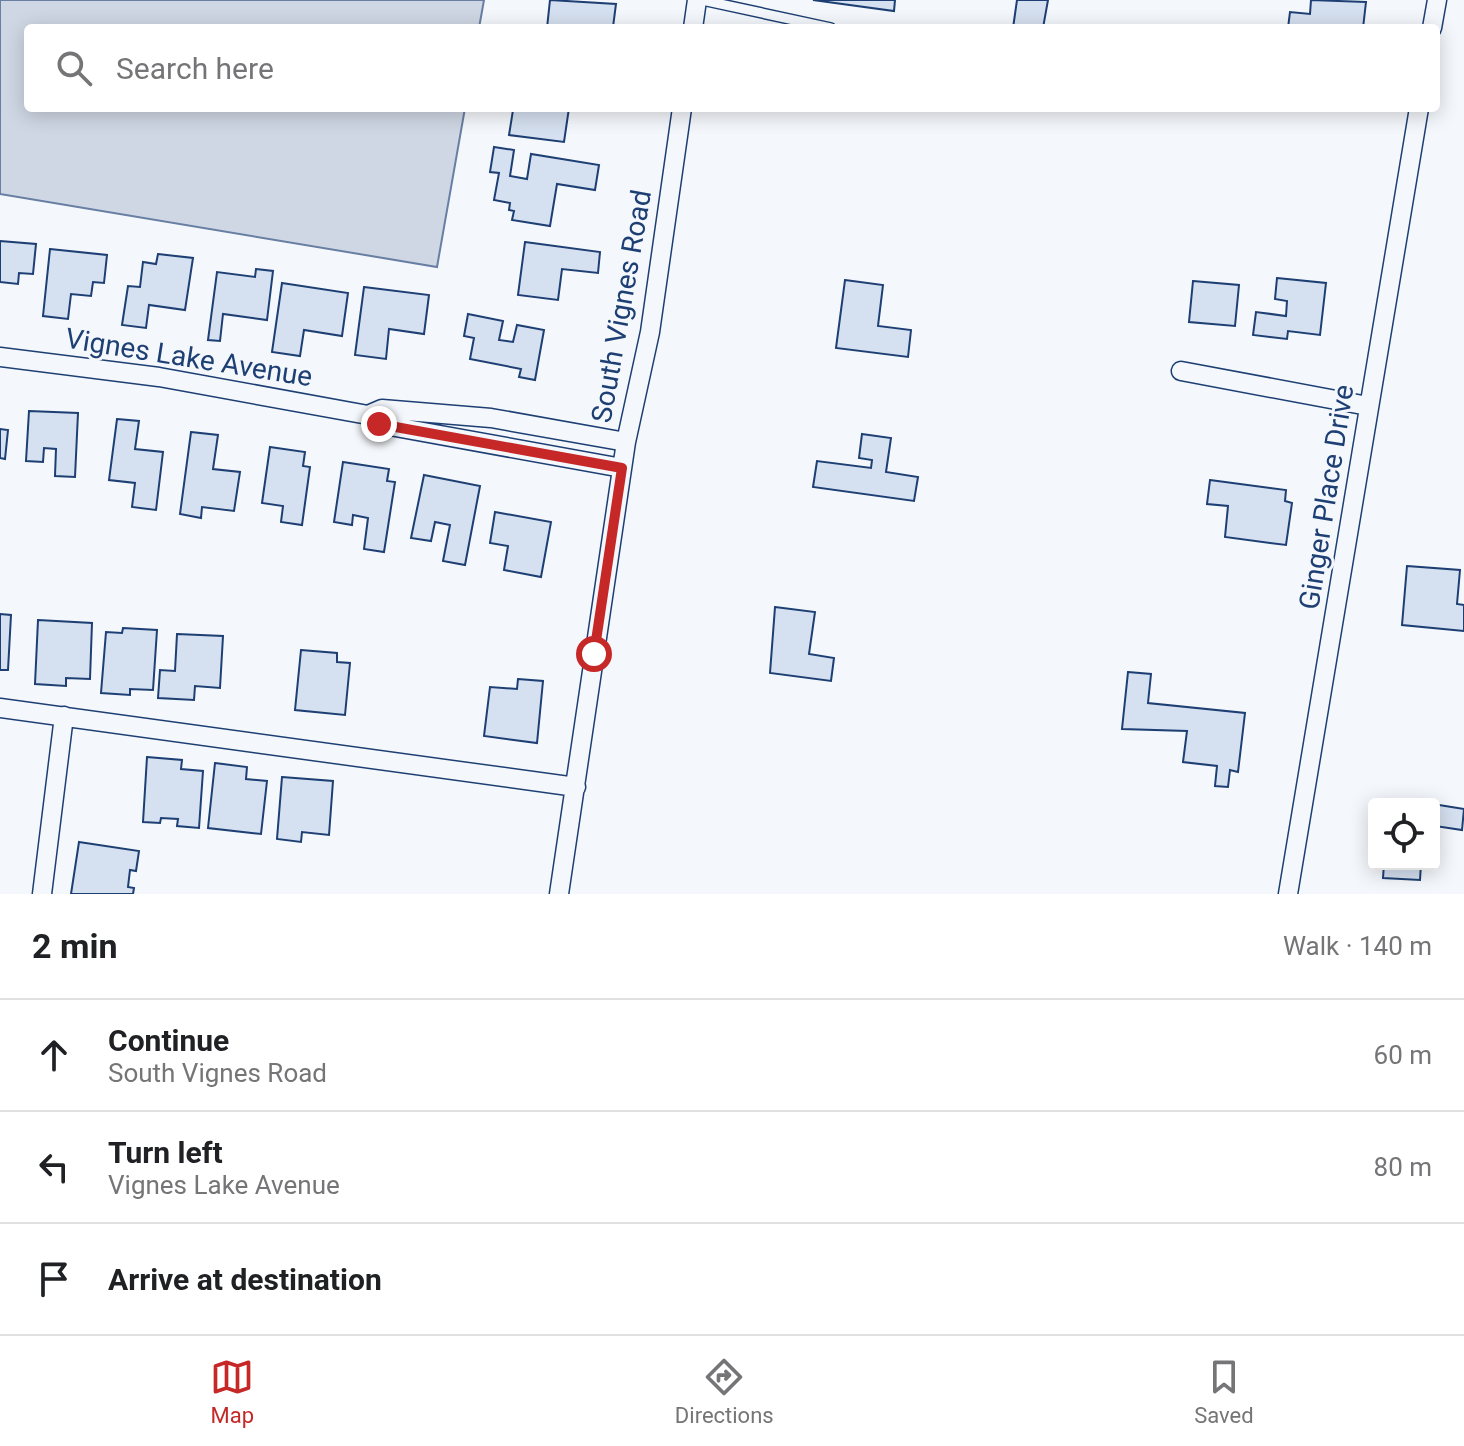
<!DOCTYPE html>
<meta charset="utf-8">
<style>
body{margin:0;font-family:Roboto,sans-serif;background:#f6f6f6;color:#202124}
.controls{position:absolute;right:24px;bottom:24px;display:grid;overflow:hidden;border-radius:8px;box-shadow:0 4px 20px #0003}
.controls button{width:72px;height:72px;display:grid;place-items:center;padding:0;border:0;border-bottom:2px solid #e0e0e0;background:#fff;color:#202124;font:40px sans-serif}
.stop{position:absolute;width:24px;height:24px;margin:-18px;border:6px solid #c62828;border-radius:50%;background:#fff}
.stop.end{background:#c62828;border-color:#fff;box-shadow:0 2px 8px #0008}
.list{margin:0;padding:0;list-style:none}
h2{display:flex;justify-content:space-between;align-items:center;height:104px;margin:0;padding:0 32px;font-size:34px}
h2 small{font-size:26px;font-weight:400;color:#757577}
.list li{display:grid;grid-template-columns:52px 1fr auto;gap:24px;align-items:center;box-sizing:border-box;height:112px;padding:0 32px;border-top:2px solid #e0e0e0}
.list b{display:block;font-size:30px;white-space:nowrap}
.list p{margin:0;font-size:26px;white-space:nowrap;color:#757577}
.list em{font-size:26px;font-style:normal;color:#757577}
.icon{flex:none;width:44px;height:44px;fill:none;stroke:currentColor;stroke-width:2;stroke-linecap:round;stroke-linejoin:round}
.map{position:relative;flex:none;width:1464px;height:894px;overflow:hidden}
.search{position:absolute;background:#fff;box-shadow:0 4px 20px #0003;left:24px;right:24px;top:24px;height:88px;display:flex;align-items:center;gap:20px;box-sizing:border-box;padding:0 28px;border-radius:8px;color:#757577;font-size:30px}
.sheet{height:440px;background:#fff}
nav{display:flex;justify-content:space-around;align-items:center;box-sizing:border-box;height:112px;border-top:2px solid #e0e0e0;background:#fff;font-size:22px;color:#757577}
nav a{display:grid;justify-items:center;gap:4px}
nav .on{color:#c62828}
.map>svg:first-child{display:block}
.water{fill:#cfd7e4;stroke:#687fa3;stroke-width:2}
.building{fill:#d5e0f0;stroke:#1d3f73;stroke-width:2}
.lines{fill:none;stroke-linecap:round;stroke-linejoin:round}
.lane-casing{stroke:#1d3f73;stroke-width:12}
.street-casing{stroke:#1d3f73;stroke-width:21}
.lane{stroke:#f4f7fb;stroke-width:9}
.street{stroke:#f4f7fb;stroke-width:18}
.route{stroke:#c62828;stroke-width:10}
.labels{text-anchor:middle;stroke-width:6;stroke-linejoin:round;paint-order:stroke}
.street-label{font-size:28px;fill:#1d3f73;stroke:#f4f7fb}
</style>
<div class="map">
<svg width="1464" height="894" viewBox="0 0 1464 894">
<rect width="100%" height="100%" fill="#f4f7fb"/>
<path class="water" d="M 0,0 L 484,0 L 479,28 L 28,28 L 28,108 L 465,108 L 437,267 L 0,194 Z"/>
<path class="building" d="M 550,0 L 616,4 L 613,27 L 547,28 Z
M 813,0 L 895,0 L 894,11 Z
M 1017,0 L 1048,0 L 1043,28 L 1013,28 Z
M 1311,0 L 1366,2 L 1363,28 L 1288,28 L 1290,12 L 1310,14 Z
M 525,108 L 569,108 L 564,142 L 509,135 L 513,110 L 524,111 Z
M 494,147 L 514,150 L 510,176 L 527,179 L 531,154 L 599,165 L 595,190 L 557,184 L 550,226 L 512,220 L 514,211 L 509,210 L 510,203 L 494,200 L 499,173 L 490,172 Z
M 0,241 L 36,244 L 33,274 L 19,273 L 18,284 L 0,282 Z
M 525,242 L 600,252 L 598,273 L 562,269 L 558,300 L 518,295 Z
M 50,249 L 107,255 L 104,283 L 93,282 L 91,296 L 71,294 L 68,319 L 43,316 Z
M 158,254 L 193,258 L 185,310 L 149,305 L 146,328 L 122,325 L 128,286 L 140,287 L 143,262 L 156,264 Z
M 256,269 L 273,271 L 267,320 L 223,314 L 220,341 L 208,340 L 217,272 L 255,277 Z
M 1277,278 L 1326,283 L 1320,335 L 1288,331 L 1287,339 L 1253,335 L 1256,312 L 1286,316 L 1287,301 L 1275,299 Z
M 845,280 L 883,285 L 878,326 L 911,330 L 908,357 L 836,348 Z
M 1193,281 L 1239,285 L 1235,326 L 1189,322 Z
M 282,283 L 348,293 L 342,336 L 304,330 L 300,356 L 272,352 Z
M 364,287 L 429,295 L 424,334 L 389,329 L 386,359 L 355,355 Z
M 468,314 L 503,321 L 499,340 L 513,342 L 517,325 L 544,330 L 535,380 L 519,377 L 521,369 L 470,359 L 474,338 L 464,336 Z
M 29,411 L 78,413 L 75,477 L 55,476 L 56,449 L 44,448 L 43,462 L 26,461 Z
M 117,419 L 139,421 L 135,449 L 163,452 L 156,510 L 132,507 L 135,483 L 109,480 Z
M 0,429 L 8,430 L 5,459 L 0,458 Z
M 191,432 L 218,435 L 213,469 L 240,472 L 234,511 L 202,507 L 201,518 L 180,514 Z
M 862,434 L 891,438 L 886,472 L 918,477 L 914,501 L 813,487 L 817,461 L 871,468 L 872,460 L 859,458 Z
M 270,447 L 305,452 L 303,466 L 310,467 L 302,525 L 281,522 L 283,506 L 262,503 Z
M 343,462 L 389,469 L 387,481 L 395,482 L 384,552 L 364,549 L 368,518 L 353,515 L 352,525 L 334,522 Z
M 424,475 L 480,486 L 465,565 L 443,561 L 450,525 L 435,522 L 431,541 L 411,538 Z
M 1210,480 L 1286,490 L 1285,501 L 1292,503 L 1286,545 L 1225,537 L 1228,506 L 1207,504 Z
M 495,512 L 551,522 L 541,577 L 504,570 L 508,546 L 490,543 Z
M 1407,566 L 1460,570 L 1457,604 L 1464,605 L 1464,631 L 1402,625 Z
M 775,607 L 815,612 L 809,654 L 834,658 L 831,681 L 770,673 Z
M 0,614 L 11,615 L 8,670 L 0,670 Z
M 38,620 L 92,623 L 90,679 L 66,678 L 66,686 L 35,684 Z
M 123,628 L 157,630 L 153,690 L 130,689 L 130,695 L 101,693 L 106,632 L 122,633 Z
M 177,634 L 223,636 L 220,688 L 195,686 L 194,700 L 158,698 L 160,670 L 175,671 Z
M 301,650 L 337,653 L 337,662 L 350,663 L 345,715 L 295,710 Z
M 1128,672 L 1151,674 L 1148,703 L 1245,713 L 1238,772 L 1230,770 L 1228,787 L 1215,786 L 1217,766 L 1183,762 L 1187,731 L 1122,729 Z
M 518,679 L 543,681 L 537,743 L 484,736 L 490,687 L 517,689 Z
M 147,757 L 182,760 L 181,769 L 203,771 L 199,828 L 177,826 L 178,819 L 161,818 L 160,823 L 143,822 Z
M 215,763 L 247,767 L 246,779 L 267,781 L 261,834 L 208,828 Z
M 282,777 L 333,781 L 329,835 L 302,832 L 301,842 L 277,839 Z
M 1439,805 L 1464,809 L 1462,830 L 1435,826 Z
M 79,842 L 139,851 L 136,871 L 130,870 L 128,887 L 134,888 L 133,894 L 71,894 Z
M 1384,864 L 1421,864 L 1420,880 L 1383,878 Z"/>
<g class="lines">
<defs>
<path id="lane" d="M 702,0 L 831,28"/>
<path id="street" d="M 693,28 L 697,0
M 1432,28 L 1437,0
M 0,357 L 159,377 L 368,415 L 379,424 L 622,468
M 1181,371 L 1368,406
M 368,415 L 382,409 L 491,418 L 626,442
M 0,708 L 576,787
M 42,894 L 64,716
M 559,894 L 626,442 L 650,332 L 682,108
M 1288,894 L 1419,108"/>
</defs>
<use href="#lane" class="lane-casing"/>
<use href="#street" class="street-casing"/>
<use href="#lane" class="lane"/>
<use href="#street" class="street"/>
</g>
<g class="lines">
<path class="route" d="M 379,424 L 622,468 L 594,654"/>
</g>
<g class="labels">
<g class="street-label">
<text transform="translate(621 306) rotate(-80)" y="10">South Vignes Road</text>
<text transform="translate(189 357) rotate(9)" y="10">Vignes Lake Avenue</text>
<text transform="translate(1326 497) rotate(-81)" y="10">Ginger Place Drive</text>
</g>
</g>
</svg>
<div class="controls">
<button><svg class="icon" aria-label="locate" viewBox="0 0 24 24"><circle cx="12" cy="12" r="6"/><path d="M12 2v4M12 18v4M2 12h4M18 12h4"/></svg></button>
</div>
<div class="stop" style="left:594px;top:654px"></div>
<div class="stop end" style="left:379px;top:424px"></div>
<div class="search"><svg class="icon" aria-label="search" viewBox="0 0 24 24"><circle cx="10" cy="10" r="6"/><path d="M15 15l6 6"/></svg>Search here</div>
</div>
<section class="sheet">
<h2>2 min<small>Walk · 140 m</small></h2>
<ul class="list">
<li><svg class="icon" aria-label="ahead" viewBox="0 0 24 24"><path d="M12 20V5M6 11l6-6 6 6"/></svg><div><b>Continue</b><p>South Vignes Road</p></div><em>60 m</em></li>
<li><svg class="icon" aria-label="left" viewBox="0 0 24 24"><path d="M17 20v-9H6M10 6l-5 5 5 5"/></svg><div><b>Turn left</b><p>Vignes Lake Avenue</p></div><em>80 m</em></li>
<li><svg class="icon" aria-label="arrive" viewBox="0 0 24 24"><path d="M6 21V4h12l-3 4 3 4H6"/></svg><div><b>Arrive at destination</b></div></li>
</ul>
</section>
<nav>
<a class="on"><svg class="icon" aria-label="map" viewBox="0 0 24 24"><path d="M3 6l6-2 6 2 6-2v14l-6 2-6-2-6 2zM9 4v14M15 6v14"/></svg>Map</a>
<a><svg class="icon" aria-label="directions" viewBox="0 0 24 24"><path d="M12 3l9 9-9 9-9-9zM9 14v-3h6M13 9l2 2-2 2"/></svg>Directions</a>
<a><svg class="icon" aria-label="saved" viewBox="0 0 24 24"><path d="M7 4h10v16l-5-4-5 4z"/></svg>Saved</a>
</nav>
